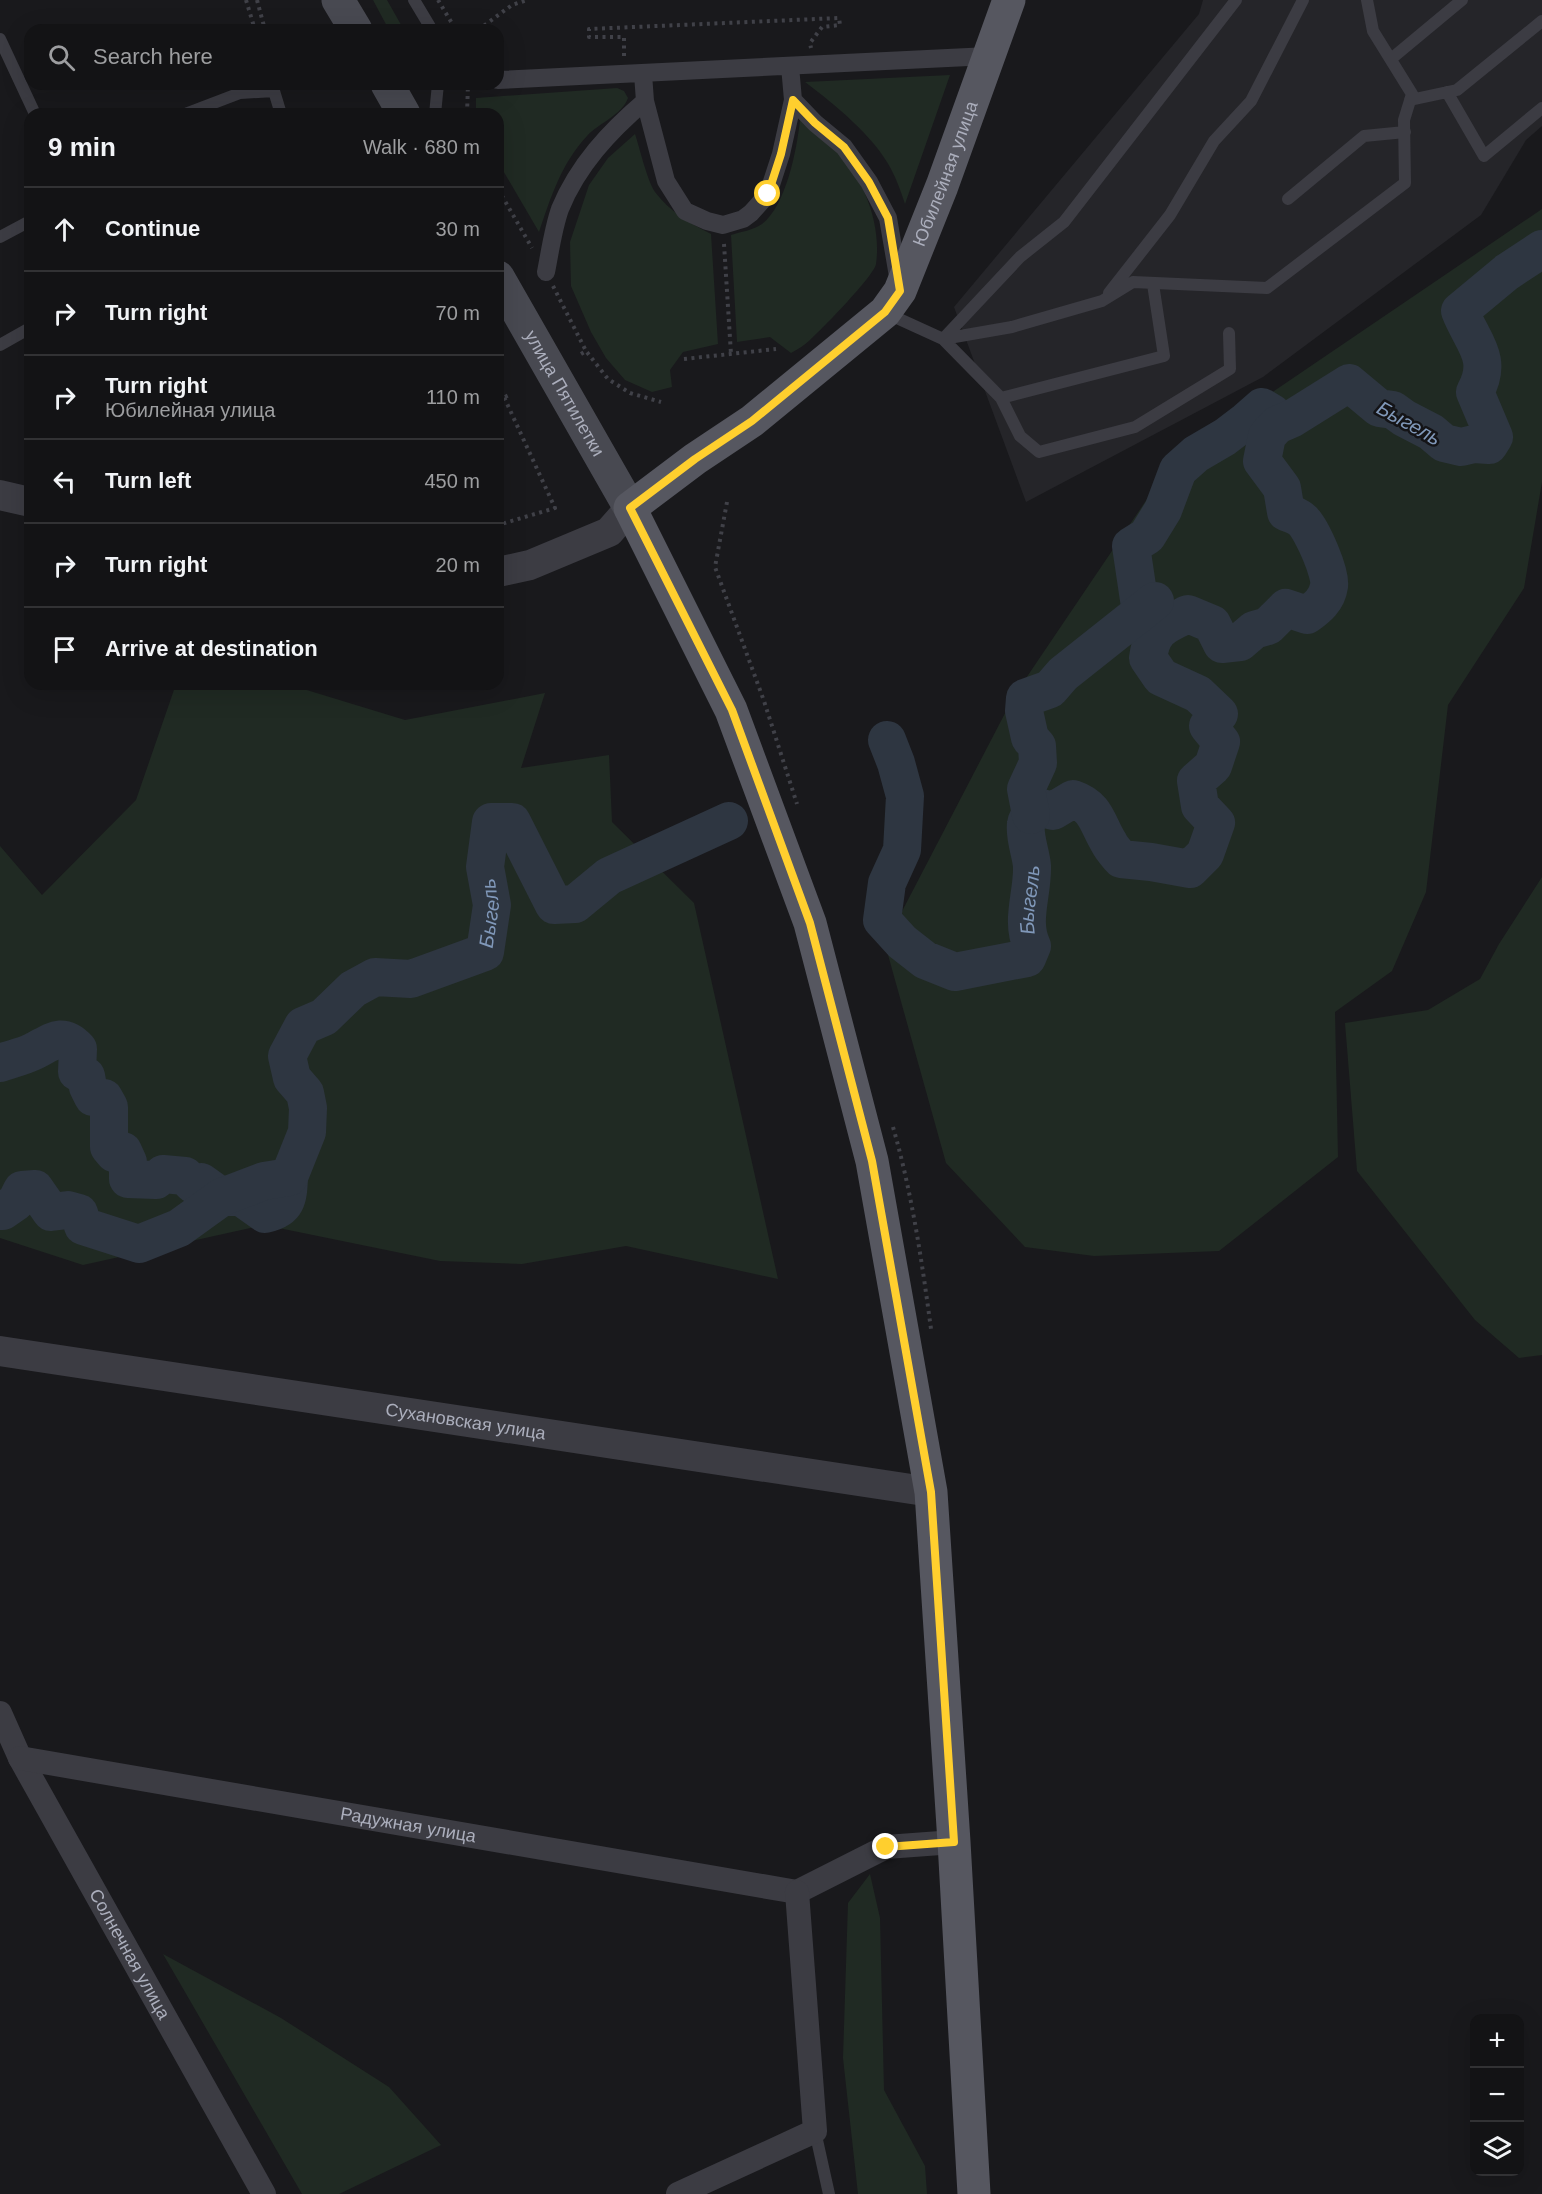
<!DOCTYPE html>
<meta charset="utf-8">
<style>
body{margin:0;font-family:Helvetica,sans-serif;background:#202022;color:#f1f3f6}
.controls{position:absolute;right:18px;bottom:18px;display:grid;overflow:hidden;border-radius:12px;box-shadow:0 6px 24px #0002}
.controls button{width:54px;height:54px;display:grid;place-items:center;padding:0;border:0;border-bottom:2px solid #323234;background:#131315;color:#f1f3f6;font:30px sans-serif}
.stop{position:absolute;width:18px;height:18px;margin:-14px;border:4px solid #ffcf2e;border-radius:50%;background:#fff}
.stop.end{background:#ffcf2e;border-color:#fff;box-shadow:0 2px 6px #0008}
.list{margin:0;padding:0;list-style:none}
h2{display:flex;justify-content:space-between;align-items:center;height:78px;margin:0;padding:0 24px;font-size:26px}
h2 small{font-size:20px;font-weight:400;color:#9d9ea0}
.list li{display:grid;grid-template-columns:39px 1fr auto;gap:18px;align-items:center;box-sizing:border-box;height:84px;padding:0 24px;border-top:2px solid #323234}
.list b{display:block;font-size:22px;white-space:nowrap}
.list p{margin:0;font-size:20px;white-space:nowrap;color:#9d9ea0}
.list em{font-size:20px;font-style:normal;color:#9d9ea0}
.icon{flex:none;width:33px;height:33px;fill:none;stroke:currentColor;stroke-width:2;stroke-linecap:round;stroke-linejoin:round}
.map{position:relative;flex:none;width:1542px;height:2194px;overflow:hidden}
.search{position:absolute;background:#131315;box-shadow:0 6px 24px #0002;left:24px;top:24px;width:480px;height:66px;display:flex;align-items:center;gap:15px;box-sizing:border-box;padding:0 21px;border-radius:18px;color:#9d9ea0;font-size:22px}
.panel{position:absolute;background:#131315;box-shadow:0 6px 24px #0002;left:24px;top:108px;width:480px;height:582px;border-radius:18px}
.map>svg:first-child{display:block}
.built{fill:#252529}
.green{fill:#202a23}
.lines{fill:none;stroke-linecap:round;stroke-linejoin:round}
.river{stroke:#2e3641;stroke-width:38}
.path{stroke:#404148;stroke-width:4;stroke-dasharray:3 4.5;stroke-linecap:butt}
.service{stroke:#3c3c43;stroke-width:12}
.pedestrian{stroke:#3c3c43;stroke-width:18}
.minor{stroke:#3c3c43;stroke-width:24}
.tertiary{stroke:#3c3c43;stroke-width:30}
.secondary{stroke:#484951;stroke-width:33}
.primary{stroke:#565760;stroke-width:33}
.route{stroke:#ffcf2e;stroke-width:8}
.labels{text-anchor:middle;stroke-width:5;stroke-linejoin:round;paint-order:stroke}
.street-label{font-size:18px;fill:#abaebc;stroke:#141417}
.water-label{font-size:20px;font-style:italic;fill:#8098b9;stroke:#141417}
</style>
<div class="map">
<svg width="1542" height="2194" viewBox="0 0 1542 2194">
<rect width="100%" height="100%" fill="#19191c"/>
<path class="built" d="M 1203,0 L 1542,0 L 1542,126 L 1526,140 L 1481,215 L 1263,377 L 1026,502 L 954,307 L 1199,14 Z"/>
<path class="green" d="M 373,0 L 387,0 L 404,30 L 389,30 Z
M 950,75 L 905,204 C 901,192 897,180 891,169 C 874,136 834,104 805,82 Z
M 617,88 L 624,91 L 628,98 C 622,115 599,123 587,136 C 561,164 551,197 539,232 L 498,162 L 498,114 L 476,114 L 476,98 Z
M 800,120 C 811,129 823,137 833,146 C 862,175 882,222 876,264 C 874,276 822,329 810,340 C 805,345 798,349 791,353 L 770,337 L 737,342 L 731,235 C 740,232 754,230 762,224 C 786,206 797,149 800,120 Z
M 635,134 C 640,149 647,180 655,192 C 669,211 691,224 711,234 L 718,344 L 683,352 L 670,370 L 672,387 L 652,392 L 625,380 L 606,358 L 591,332 L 571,286 L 570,242 L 589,185 L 608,158 Z
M 1542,209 L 1542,482 L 1524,588 L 1448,705 L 1426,892 L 1392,971 L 1335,1012 L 1338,1157 L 1219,1251 L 1094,1256 L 1025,1247 L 946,1163 L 885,944 L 1014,696 L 1174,459 Z
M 176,684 L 287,684 L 405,720 L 545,693 L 521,768 L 609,755 L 612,822 L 694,903 L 778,1279 L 626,1246 L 522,1264 L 440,1261 L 264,1225 L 83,1265 L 0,1238 L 0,846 L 42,895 L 136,800 Z
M 1542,877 L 1542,1355 L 1519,1358 L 1475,1320 L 1357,1171 L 1345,1023 L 1428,1010 L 1480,979 L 1499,944 Z
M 870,1874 L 880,1918 L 884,2090 L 925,2166 L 927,2194 L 858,2194 L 843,2058 L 848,1903 Z
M 163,1954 L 281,2018 L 389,2087 L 441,2145 L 339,2194 L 302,2194 Z"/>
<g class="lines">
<g class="river">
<path d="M 1141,613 L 1131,546 L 1147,536 L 1163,510 L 1178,470 L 1196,454 L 1225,437 L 1246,421 L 1262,407 L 1272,413 L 1277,425"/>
<path id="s1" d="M 887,740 L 896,763 L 905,796 L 902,850 L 887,883 L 882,920 L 902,942 L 925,960 L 955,972 L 1027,958 L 1032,946 C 1020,921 1033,893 1032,866 C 1031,853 1024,837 1026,824 C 1027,816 1036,812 1042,808 L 1053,811 L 1073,799 C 1097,807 1097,824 1109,843 C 1112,849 1117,854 1121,859 L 1151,862 L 1190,869 L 1205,854 L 1216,823 L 1200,806 L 1196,781 L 1213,766 L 1221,742 L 1208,726 L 1219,714 L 1198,694 L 1161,677 L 1148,658 C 1152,629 1163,626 1188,614 L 1212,624 L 1222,644 L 1240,642 L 1254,630 L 1268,626 L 1286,608 L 1307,615 C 1317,608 1327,600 1329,586 C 1332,575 1312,530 1303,521 C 1300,517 1291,514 1286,512 L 1282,488 L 1262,461 L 1267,436 L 1277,425 L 1293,418 L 1349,383 L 1379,408 L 1393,410 L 1404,418 L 1431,432 L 1444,443 L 1461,447 L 1474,444 L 1489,445 L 1494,437 L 1475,392 C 1494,358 1472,342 1460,311 L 1507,272 L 1542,249"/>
<path d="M 1031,815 L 1026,789 L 1038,763 L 1037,746 L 1030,738 L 1024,711 L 1025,698 L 1050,689 L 1063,674 L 1155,601 L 1152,603"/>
<path d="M 0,1063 C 10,1059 22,1057 32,1052 C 50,1044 61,1030 78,1049 L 77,1072 L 86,1076 L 88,1087 L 93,1097 L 104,1098 L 109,1107 L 109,1147 L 114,1153 L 123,1151 L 128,1162 L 128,1179 L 156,1180 L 163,1174 L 185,1176 L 193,1184 L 201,1182 L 222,1197 L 241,1197 L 265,1214 C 288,1209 288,1198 289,1177"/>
<path id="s2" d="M 0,1211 L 3,1211 L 16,1202 L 22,1190 L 35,1189 L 51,1212 L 68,1210 L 79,1213 L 83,1226 L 139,1244 L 179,1228 L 222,1197 L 264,1181 L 289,1177 L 307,1132 L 308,1108 L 305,1093 L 292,1078 L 287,1056 L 303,1026 L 324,1017 L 353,989 L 375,977 L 411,979 L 485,952 L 492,905 L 485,867 L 491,822 L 512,822 L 554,905 L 575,904 L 609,876 L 729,821"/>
</g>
<path class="path" d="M 246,0 L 255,30
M 257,0 L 265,30
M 438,0 L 456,30
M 478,30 L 512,5 L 527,0
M 624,56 L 624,37 L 589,37 L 589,29 L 839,18 L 840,25 L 822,27 L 810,43 L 811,48
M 467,114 L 468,84
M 498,189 L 532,248
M 724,244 L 731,354
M 553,286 L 586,351
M 581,354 L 586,351 L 608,379 L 630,393 L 661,402
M 684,359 L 776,349
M 498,384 L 555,508 L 498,525
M 505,397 L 511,394
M 727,502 L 715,567 L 764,701 L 797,804
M 893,1127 C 912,1193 922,1262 931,1329"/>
<path class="service" d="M 414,0 L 432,30
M 0,39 L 35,114
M 1391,59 L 1462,0
M 1447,92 L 1484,156 L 1542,108
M 1410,100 L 1457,90 L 1542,21
M 185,114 L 240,93 L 274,91 L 281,114
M 435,114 L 438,84
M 1288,199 L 1364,136 L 1405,132
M 0,237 L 30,221
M 1109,293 L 1170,215 L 1214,141 L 1251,101 L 1303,0
M 886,313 L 943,339 L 1012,327 L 1102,301 L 1133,282 L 1267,288 L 1405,183 L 1404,120 L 1412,94 L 1373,31 L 1367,0
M 1229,333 L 1230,369 L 1135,427 L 1039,452 L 1020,436 L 1001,398 L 943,339 L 1020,257 L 1064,222 L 1236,0
M 0,345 L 30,328
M 1001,398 L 1164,356 L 1153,284
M 815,2131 L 829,2194"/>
<path class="pedestrian" d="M 643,74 L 645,101 L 666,181 L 685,211 L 707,221 L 723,225 L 743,219 L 751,213 L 768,194 L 781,154 L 793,100 L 790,66
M 498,80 L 989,56
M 793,100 L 815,123 L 844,147 L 869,182 L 888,218 L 899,282
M 546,272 C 550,252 553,229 560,209 C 578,165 609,132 645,101"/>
<g class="minor">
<path id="s3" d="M 0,1713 L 20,1758 L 264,2194"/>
<path id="s4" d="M 20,1758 L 797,1892"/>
<path d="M 797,1892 L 886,1847 L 954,1842"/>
<path d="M 678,2194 L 815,2131 L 797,1892"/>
</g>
<g class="tertiary">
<path d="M 0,495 L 30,502"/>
<path d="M 498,572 L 530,565 L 609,532 L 630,508"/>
<path id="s5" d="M 0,1351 L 931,1492"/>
</g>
<g class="secondary">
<path d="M 338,0 L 356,30"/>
<path d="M 387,84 L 404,114"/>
<path id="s6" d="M 498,277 L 630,508"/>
</g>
<path class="primary" id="s7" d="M 974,2194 L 954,1842 L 931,1492 L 872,1161 L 810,923 L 731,710 L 630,508 L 695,459 L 752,421 L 885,312 L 900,291 L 942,186 L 1009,0"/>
</g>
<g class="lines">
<path class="route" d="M 768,194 L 781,154 L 793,100 L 815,123 L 844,147 L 869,182 L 888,218 L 900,291 L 885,312 L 752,421 L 695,459 L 630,508 L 732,710 L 810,923 L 872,1161 L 931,1492 L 954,1842 L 886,1847"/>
</g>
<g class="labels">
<g class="street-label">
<text dy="6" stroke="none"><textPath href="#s7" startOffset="2212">Юбилейная улица</textPath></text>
<text dy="6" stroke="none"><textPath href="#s6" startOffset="134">улица Пятилетки</textPath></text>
<text dy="6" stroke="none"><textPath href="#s5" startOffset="471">Сухановская улица</textPath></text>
<text dy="6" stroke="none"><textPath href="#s4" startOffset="394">Радужная улица</textPath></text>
<text dy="6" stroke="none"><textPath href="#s3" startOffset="274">Солнечная улица</textPath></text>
</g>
<g class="water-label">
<text transform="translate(1409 423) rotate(29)" y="7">Быгель</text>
<text dy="7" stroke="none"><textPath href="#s1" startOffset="411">Быгель</textPath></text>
<text dy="7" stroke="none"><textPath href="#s2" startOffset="747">Быгель</textPath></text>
</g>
</g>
</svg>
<div class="controls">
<button>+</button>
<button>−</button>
<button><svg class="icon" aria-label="layers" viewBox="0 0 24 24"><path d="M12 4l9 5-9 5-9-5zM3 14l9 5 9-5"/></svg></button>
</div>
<div class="stop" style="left:768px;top:194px"></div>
<div class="stop end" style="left:886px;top:1847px"></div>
<div class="search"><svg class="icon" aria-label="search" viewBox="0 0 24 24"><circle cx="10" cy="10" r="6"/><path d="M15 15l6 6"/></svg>Search here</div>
<section class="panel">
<h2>9 min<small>Walk · 680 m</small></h2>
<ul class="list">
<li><svg class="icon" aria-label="ahead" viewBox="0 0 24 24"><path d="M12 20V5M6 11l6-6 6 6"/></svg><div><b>Continue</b></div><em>30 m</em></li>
<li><svg class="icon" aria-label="right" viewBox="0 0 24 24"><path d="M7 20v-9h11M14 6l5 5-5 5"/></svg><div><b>Turn right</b></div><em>70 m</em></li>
<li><svg class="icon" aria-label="right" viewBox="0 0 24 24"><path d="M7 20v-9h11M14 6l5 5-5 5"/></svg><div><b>Turn right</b><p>Юбилейная улица</p></div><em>110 m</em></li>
<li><svg class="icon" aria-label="left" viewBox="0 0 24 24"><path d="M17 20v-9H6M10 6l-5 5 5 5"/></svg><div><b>Turn left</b></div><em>450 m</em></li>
<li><svg class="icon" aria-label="right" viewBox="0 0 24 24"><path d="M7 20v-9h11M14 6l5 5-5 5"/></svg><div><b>Turn right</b></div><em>20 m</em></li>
<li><svg class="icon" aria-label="arrive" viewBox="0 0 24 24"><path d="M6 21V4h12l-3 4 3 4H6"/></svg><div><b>Arrive at destination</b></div></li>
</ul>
</section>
</div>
